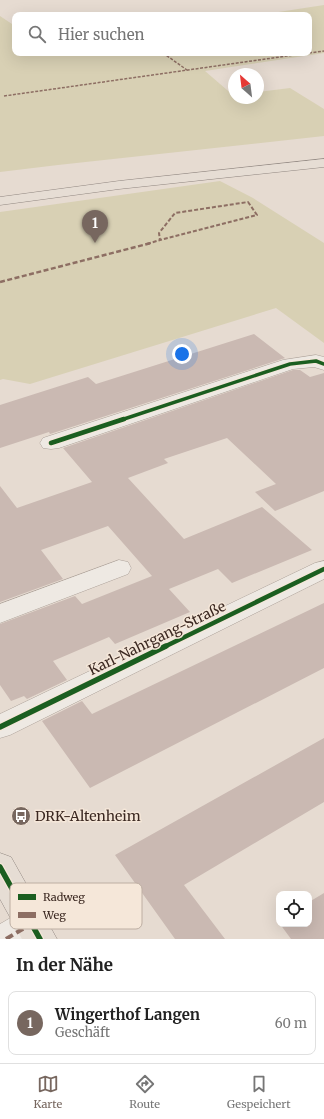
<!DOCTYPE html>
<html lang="de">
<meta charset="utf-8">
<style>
body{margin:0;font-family:Merriweather,serif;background:#f6f6f6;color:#222}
.controls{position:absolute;right:12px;bottom:12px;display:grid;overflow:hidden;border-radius:8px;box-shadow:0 4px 16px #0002}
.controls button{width:36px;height:36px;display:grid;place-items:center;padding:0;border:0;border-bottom:1px solid #e0e0e0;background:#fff;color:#222;font:20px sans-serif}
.compass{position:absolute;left:228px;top:68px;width:36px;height:36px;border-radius:50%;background:#fff;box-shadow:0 4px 16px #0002;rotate:332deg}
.you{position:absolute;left:182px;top:354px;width:14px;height:14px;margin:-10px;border:3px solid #fff;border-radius:50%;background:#1a73e8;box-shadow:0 0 0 6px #1a73e833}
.badge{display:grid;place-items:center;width:26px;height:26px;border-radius:50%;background:#77675f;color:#fff;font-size:13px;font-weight:700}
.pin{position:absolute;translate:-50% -33px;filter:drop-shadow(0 1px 2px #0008)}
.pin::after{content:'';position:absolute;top:21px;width:14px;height:12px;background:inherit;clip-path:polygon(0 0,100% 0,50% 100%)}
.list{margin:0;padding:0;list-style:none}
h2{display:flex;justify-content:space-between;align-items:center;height:52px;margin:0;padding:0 16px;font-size:17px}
h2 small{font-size:13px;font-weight:400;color:#767676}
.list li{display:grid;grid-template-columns:26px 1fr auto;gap:12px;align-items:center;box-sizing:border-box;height:64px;margin:0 8px 8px;padding:0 8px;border:1px solid #e0e0e0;border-radius:8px}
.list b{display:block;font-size:15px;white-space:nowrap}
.list p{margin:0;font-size:13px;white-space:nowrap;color:#767676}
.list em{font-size:13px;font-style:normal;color:#767676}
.icon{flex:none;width:22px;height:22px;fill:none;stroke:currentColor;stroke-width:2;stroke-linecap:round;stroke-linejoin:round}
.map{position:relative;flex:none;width:324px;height:939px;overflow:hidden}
.search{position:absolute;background:#fff;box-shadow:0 4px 16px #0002;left:12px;right:12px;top:12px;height:44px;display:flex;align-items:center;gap:10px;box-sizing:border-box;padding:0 14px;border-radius:8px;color:#767676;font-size:15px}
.sheet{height:124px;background:#fff}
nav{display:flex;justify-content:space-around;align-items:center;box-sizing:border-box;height:56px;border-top:1px solid #e0e0e0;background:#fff;font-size:11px;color:#767676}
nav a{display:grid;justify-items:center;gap:2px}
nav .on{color:#77675f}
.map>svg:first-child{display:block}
.green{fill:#d8d0b4}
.building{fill:#cab9b2}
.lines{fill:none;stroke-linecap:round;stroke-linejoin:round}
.minor-casing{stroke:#aca199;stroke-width:1}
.major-casing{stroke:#918781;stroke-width:1}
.minor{fill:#eee9e3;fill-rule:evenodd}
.major{fill:#e6ddd4;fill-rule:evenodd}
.quiet-far3{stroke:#8d6e63;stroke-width:1.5;stroke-dasharray:3 1.5;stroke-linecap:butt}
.quiet-far2{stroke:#8d6e63;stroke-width:2;stroke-dasharray:4 2;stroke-linecap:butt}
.quiet-far1{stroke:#8d6e63;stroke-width:2.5;stroke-dasharray:5 2.5;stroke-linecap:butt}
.quiet{stroke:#8d6e63;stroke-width:4;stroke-dasharray:8 4;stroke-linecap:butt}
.cycleway-far2-casing{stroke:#f5e7d9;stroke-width:5.5}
.cycleway-far1-casing{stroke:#f5e7d9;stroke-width:7}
.cycleway-casing{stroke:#f5e7d9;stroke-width:8}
.cycleway-far2{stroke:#1b5e20;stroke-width:3.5}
.cycleway-far1{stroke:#1b5e20;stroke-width:4.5}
.cycleway{stroke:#1b5e20;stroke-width:5.5}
.labels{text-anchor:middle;stroke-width:3;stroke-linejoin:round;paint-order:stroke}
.near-street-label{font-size:14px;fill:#3b2821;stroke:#f5e7d9}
.near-poi-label{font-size:14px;fill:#3b2821;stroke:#f5e7d9;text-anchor:start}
.key{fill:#f5e7d9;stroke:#bdaea2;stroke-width:1}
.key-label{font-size:11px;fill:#3b2821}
</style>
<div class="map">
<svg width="324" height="939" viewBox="0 0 324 939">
<rect width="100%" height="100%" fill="#e6dbd1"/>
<path class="green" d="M 324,5 L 324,53 L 205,71 L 234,96 L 234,98 L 258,98 L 258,92 L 290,88 L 324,109 L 324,136 L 58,165 L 0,172 L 0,16 L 15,26 L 15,53 L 309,53 L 309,15 L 259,15 Z
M 220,181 L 253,198 L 324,243 L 324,343 L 276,308 L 30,384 L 3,379 L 0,380 L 0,212 Z"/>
<path class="building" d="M 254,334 L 285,358 L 50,434 L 49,432 L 0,448 L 0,405 L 88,377 L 96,384 Z
M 293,370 L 300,370 L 310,377 L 324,373 L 324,491 L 275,511 L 255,492 L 276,484 L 227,438 L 164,459 L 168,463 L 128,478 L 184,539 L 262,507 L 312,550 L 232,583 L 218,569 L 169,589 L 190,612 L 115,644 L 109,637 L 53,661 L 67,680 L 27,699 L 24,696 L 11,701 L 0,685 L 0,624 L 75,596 L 82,604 L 152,576 L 108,526 L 41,550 L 63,579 L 0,602 L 0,486 L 17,508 L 92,482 L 63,448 Z
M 324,603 L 324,668 L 90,788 L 42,721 L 82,701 L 92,714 Z
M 324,738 L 324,802 L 184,885 L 225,939 L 175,939 L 115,855 Z
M 324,893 L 324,939 L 291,939 L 280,924 L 309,924 L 309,902 Z"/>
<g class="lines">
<defs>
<path id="minor" d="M 316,355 L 324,357 L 324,370 L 314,367 L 293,369 L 59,448 L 51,449 L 43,448 L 40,443 L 43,438 L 283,360 Z
M 119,560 L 128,562 L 131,568 L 128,574 L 0,623 L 0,604 Z
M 324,561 L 324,579 L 10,735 L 0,738 L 0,714 L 315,563 Z
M 31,908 L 43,913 L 48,924 L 43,935 L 37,939 L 0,939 L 0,924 L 19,913 Z"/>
<path id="major" d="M 324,159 L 324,167 L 119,189 L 0,205 L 0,197 L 119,181 Z
M 0,853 L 11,857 L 57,939 L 22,939 L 0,899 Z"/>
</defs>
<use href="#minor" class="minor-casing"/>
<use href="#major" class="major-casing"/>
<use href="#minor" class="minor"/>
<use href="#major" class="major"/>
<path class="quiet-far3" d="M 163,53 L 187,70
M 309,53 L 324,51
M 4,96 L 308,53"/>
<path class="quiet-far2" d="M 248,202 L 257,215 L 160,240 L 159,233 L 175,213 Z
M 147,244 L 160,240"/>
<path class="quiet-far1" d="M 0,282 L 151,243"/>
<path class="quiet" d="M 6,939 L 31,924"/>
<defs>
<path id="cycleway-far2" d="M 121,420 L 290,364 L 316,361 L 324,364"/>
<path id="cycleway-far1" d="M 51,443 L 124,419
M 164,647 L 324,569"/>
<path id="cycleway" d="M 0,727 L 166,646
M 0,867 L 40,939"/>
</defs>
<use href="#cycleway-far2" class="cycleway-far2-casing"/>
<use href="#cycleway-far1" class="cycleway-far1-casing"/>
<use href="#cycleway" class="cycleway-casing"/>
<use href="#cycleway-far2" class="cycleway-far2"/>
<use href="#cycleway-far1" class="cycleway-far1"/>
<use href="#cycleway" class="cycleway"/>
</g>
<defs>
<symbol id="bus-disc" viewBox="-11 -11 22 22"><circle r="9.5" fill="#77675f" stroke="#f5e7d9"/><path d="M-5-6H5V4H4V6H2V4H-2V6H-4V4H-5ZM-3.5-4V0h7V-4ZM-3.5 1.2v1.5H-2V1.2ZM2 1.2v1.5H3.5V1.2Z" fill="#fff"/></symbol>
</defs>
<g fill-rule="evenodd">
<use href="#bus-disc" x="10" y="805" width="22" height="22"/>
</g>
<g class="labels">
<g class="near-street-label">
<text transform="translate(157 638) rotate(-26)" y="5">Karl-Nahrgang-Straße</text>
</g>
<g class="near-poi-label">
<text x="35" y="821">DRK-Altenheim</text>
</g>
</g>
<rect x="10" y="883" width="132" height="46" rx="6" class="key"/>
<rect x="18" y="894" width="18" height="6" fill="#1b5e20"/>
<rect x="18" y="912" width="18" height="6" fill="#8d6e63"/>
<g class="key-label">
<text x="43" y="901">Radweg</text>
<text x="43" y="919">Weg</text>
</g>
</svg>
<div class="controls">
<button><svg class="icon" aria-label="locate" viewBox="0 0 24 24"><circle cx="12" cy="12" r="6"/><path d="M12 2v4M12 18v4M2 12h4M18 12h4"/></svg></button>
</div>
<svg class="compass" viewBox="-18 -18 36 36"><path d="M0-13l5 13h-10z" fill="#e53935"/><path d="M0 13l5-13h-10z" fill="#767676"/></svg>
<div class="you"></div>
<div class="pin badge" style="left:95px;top:243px">1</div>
<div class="search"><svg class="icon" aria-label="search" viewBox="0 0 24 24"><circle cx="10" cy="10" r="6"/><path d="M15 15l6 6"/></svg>Hier suchen</div>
</div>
<section class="sheet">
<h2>In der Nähe<small></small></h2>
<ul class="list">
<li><span class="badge">1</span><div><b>Wingerthof Langen</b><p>Geschäft</p></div><em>60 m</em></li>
</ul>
</section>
<nav>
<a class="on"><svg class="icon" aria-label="map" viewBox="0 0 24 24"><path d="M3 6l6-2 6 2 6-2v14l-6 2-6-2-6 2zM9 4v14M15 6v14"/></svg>Karte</a>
<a><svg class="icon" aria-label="directions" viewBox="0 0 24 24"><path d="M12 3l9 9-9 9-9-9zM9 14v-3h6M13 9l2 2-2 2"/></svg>Route</a>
<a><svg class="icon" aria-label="saved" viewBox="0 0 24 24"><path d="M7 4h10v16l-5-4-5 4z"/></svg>Gespeichert</a>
</nav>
